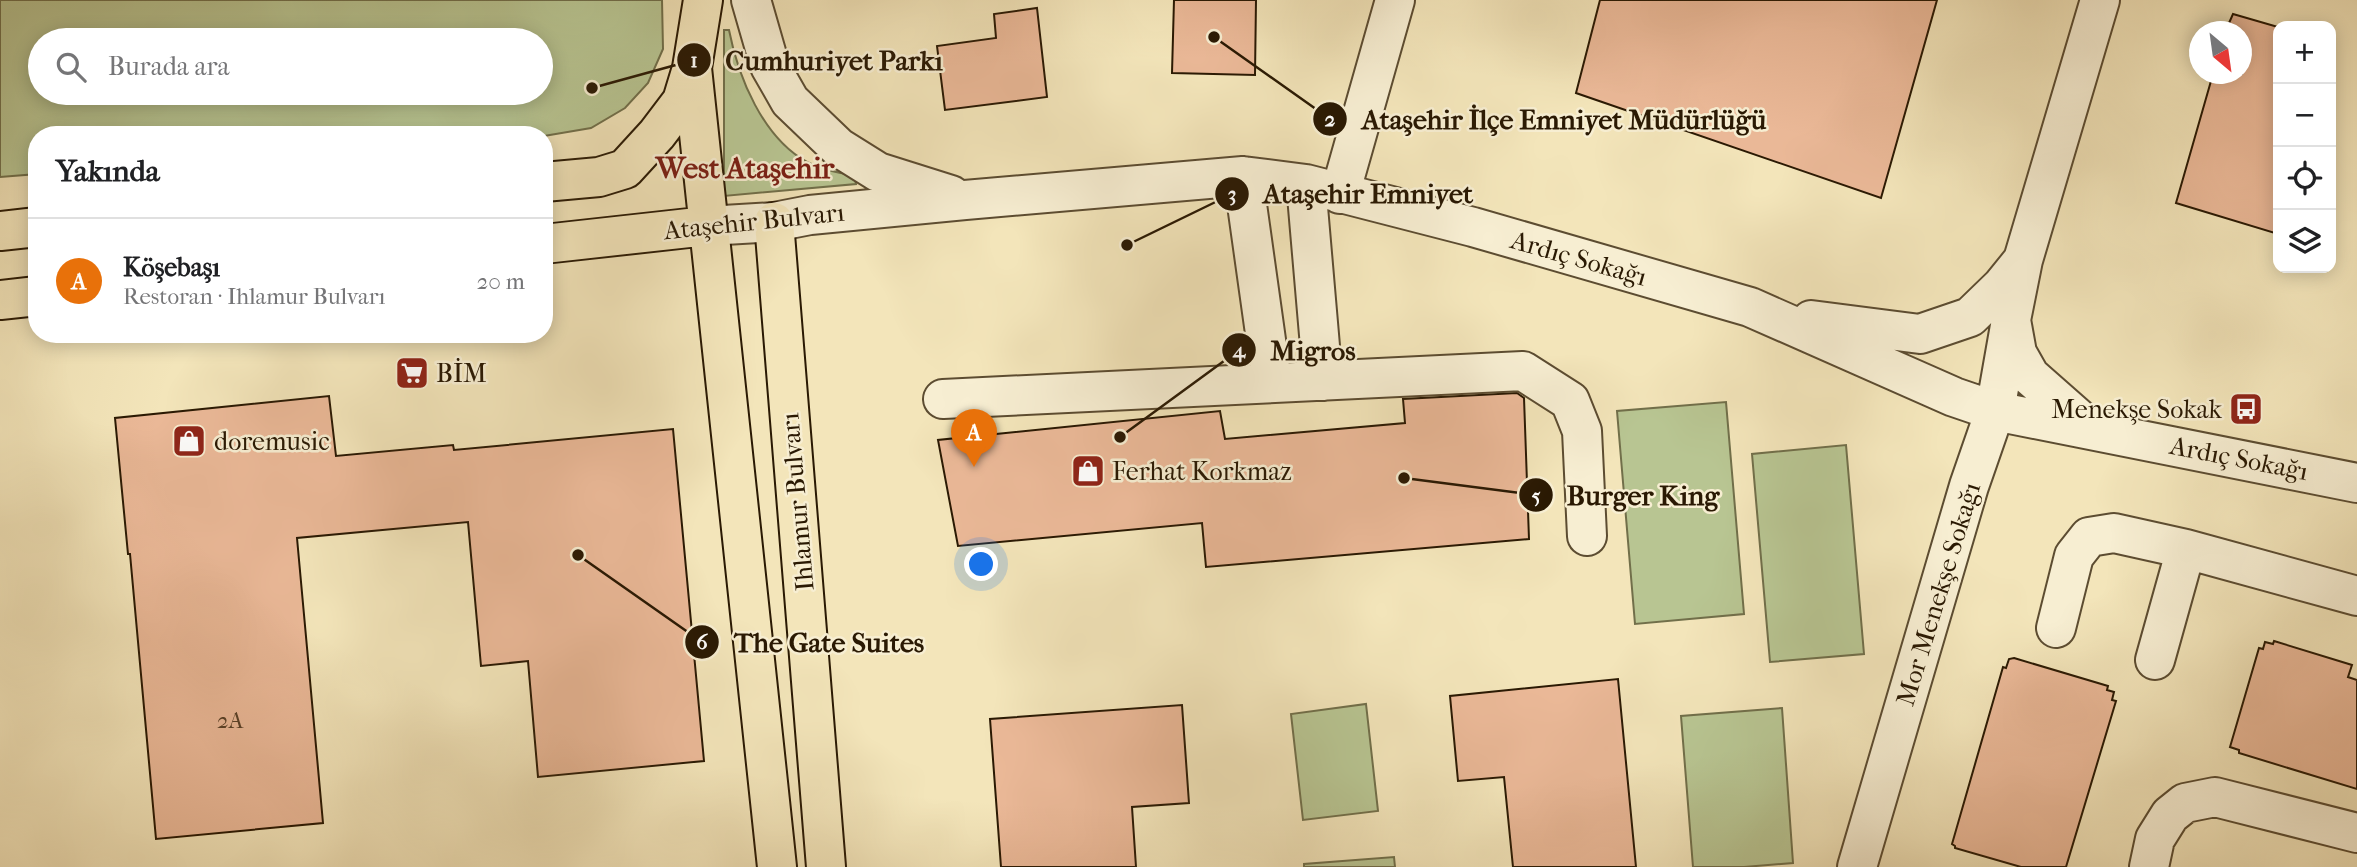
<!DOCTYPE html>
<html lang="tr">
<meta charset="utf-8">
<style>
body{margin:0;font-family:"IM FELL French Canon",serif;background:#f6f6f6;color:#202124}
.controls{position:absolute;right:21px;top:21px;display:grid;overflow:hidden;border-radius:14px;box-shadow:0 4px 18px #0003}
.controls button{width:63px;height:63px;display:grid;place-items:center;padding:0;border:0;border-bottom:2px solid #e0e0e0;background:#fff;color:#202124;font:35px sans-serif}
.compass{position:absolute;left:2189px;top:21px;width:63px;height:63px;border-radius:50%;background:#fff;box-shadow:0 4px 18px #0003;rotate:151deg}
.you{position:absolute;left:982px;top:565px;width:24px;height:24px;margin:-18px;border:5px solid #fff;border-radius:50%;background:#1a73e8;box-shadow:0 0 0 10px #1a73e833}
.badge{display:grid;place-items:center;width:46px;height:46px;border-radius:50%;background:#d93025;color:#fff;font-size:23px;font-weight:700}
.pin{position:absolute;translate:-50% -58px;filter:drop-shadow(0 2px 4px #0008)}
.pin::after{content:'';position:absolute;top:37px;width:24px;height:21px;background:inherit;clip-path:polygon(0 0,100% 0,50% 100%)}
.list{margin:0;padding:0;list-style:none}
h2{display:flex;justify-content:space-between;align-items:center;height:91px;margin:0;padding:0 28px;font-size:30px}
h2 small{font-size:23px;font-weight:400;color:#757577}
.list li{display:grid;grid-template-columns:46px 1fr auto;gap:21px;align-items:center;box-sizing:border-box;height:126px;padding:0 28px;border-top:2px solid #e0e0e0}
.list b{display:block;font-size:26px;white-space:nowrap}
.list p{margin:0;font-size:23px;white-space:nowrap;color:#757577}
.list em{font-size:23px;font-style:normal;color:#757577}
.icon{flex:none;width:38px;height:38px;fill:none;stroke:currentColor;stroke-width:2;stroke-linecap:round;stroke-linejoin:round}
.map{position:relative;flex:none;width:2357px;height:867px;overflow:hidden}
.search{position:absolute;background:#fff;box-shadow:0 4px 18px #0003;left:28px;top:28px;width:525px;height:77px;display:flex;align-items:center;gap:18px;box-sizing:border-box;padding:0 24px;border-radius:38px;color:#757577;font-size:26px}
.panel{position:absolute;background:#fff;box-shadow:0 4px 18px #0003;left:28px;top:126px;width:525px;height:217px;border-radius:28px}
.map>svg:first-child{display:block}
.green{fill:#b8c592;stroke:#716f4a;stroke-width:2;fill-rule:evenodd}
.building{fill:#eab897;stroke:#2a1903;stroke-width:2}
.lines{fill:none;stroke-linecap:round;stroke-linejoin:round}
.minor-casing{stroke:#5c4c31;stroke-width:42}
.major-casing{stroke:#2a1903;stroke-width:42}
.minor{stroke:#f7eed2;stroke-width:38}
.major{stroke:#f3e5ba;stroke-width:38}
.labels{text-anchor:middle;stroke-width:5;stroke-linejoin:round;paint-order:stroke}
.number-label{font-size:23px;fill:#5a4128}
.street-label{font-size:26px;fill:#2a1903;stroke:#f7eed2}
.poi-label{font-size:26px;fill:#2a1903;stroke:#f7eed2;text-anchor:start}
.quarter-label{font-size:30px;font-weight:bold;fill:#7a1f14;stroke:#f7eed2}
.leader{fill:none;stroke:#2a1903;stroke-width:2.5}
.callout-dot{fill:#2a1903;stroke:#f7eed2;stroke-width:2.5}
.mark-label{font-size:21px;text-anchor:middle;font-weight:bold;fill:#fff}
.callout-label{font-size:28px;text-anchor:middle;font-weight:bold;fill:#2a1903;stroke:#f7eed2;stroke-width:5;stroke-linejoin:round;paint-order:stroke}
</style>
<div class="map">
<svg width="2357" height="867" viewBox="0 0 2357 867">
<rect width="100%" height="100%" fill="#f3e5ba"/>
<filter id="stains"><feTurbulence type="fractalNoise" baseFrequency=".00286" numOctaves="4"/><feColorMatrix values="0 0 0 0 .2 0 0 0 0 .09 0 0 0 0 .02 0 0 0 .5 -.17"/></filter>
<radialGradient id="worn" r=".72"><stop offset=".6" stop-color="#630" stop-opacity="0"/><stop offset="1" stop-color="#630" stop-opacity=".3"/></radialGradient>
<path class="green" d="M 0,0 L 662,0 L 663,49 L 648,83 L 625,108 L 591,128 L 544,136 L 37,135 L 37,174 L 0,177 ZM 541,40 L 541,93 L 40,93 L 40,40 Z
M 724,30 L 729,30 C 738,77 763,138 807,162 C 822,170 838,173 854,175 L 856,184 L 724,196 Z
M 1726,402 L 1744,614 L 1635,624 L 1617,411 Z
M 1846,445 L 1864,654 L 1770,662 L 1752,454 Z
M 1366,704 L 1378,811 L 1303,820 L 1291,714 Z
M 1782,708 L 1793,863 L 1744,867 L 1693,867 L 1681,716 Z
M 1394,857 L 1395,867 L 1304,867 L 1304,864 Z"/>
<path class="building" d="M 1174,0 L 1256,0 L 1255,75 L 1172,73 Z
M 1600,0 L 1937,0 L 1881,198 L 1576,93 Z
M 1037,8 L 1047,97 L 945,110 L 937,46 L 996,38 L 994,14 Z
M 2233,14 L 2278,27 L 2278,234 L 2176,203 L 2213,74 L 2242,74 L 2242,32 L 2225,32 Z
M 1517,393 L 1524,398 L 1529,539 L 1206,567 L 1202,523 L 958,546 L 938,440 L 1220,411 L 1225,439 L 1405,423 L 1403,399 Z
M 329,396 L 336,456 L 453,445 L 454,450 L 673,429 L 704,761 L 538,777 L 528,661 L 481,666 L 468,522 L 297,538 L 323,823 L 156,839 L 130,554 L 128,554 L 115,418 Z
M 2274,641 L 2352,665 L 2348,677 L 2357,680 L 2357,789 L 2239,753 L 2239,750 L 2230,747 L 2259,648 L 2263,649 L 2265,642 L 2273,644 Z
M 2014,658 L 2108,686 L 2107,690 L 2114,692 L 2112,700 L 2116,701 L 2066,867 L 2021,867 L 1955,848 L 1955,846 L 1952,844 L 2003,667 L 2006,668 L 2009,659 Z
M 1618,679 L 1636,867 L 1513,867 L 1504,777 L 1458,781 L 1450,696 Z
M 1182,705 L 1189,803 L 1132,807 L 1136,867 L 1001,867 L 990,719 Z"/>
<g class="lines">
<defs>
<path id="minor" d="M 751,0 L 770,66 L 790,101 L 838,147 L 878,172 L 951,195
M 1243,176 L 1272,383
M 1306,184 L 1323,381
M 1340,194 L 1395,0
M 707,226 L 774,222 L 810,215 L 965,200 L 1243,176 L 1306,184 L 1473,227 L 1750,307 L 1954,397 L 1995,411 L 2357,483
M 1811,320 L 1920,334 L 1970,317 L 2002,286 L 2023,260
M 943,399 L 1523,371 L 1570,401 L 1582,431 L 1587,536
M 2089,428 L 2030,376 L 2017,353 L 2011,320 L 2023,260 L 2100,0
M 2056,628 L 2074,556 L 2089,537 L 2114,533 L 2186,549 L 2357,596
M 2155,660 L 2186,549
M 1857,867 L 1969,486 L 1995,411 L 2011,320
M 2149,867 L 2155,839 L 2170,815 L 2185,803 L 2215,797 L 2357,833"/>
<path id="major" d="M 692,68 L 777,867
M 544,182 L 599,177 L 625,169 L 657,134 L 682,101 L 692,68 L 703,0
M 774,222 L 826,867
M 0,231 L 37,227
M 544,244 L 707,226
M 0,300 L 37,296"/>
</defs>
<use href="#minor" class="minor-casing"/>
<use href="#major" class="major-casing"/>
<use href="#minor" class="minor"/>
<use href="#major" class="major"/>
</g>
<defs>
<symbol id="supermarket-square" viewBox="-11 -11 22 22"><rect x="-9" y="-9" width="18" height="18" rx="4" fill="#8f2418" stroke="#f7eed2"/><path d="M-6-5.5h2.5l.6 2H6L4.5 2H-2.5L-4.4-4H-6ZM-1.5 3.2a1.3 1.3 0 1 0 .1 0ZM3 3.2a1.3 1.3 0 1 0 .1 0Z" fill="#fff"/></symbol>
<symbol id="bus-square" viewBox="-11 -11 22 22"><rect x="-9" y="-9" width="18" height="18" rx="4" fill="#8f2418" stroke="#f7eed2"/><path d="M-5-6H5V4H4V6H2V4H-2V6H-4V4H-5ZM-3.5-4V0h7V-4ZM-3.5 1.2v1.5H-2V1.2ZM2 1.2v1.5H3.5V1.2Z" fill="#fff"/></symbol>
<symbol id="shop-square" viewBox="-11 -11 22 22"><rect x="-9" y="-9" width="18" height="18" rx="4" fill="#8f2418" stroke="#f7eed2"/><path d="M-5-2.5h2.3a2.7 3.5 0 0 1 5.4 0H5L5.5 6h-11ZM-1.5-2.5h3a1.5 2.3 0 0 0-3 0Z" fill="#fff"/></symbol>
</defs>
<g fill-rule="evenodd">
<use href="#supermarket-square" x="393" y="354" width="38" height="38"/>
<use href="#bus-square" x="2227" y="390" width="38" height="38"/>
<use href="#shop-square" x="170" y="422" width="38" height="38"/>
<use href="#shop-square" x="1069" y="452" width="38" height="38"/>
</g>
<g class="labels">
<g class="number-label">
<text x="230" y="728">2A</text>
</g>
<g class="street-label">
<text transform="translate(754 221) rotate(-6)" y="9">Ataşehir Bulvarı</text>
<text transform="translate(1579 258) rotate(16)" y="9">Ardıç Sokağı</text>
<text transform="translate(2239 458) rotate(11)" y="9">Ardıç Sokağı</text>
<text transform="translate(797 502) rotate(-95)" y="9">Ihlamur Bulvarı</text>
<text transform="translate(1938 594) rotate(-73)" y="9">Mor Menekşe Sokağı</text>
</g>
<g class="poi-label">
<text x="436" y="382">BİM</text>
<text x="2222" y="418" text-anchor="end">Menekşe Sokak</text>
<text x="214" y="450">doremusic</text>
<text x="1112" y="480">Ferhat Korkmaz</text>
</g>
<g class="quarter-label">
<text x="745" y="178">West Ataşehir</text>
</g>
</g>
<path class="leader" d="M592 88L694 60M1214 37L1330 119M1127 245L1232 194M1120 437L1239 350M1404 478L1536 495M578 555L702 642"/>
<g class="callout-dot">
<circle cx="592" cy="88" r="7"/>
<circle cx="1214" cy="37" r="7"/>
<circle cx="1127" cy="245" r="7"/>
<circle cx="1120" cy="437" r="7"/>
<circle cx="1404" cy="478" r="7"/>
<circle cx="578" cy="555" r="7"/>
<circle cx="694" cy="60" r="18"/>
<circle cx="1330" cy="119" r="18"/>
<circle cx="1232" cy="194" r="18"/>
<circle cx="1239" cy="350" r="18"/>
<circle cx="1536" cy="495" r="18"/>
<circle cx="702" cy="642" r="18"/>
</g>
<g class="mark-label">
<text x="694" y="67">1</text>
<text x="1330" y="126">2</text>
<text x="1232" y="201">3</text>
<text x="1239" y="357">4</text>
<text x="1536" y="503">5</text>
<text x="702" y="649">6</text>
</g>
<g class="callout-label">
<text x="834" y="70">Cumhuriyet Parkı</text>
<text x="1564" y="129">Ataşehir İlçe Emniyet Müdürlüğü</text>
<text x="1368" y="203">Ataşehir Emniyet</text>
<text x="1313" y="360">Migros</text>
<text x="1643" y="505">Burger King</text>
<text x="829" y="652">The Gate Suites</text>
</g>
<rect width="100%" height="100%" filter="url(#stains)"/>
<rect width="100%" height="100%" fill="url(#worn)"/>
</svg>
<div class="controls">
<button>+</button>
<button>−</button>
<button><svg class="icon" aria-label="locate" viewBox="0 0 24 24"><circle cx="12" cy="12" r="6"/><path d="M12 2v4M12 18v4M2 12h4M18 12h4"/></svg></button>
<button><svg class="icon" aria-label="layers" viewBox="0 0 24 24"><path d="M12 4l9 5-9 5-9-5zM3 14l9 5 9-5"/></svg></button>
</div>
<svg class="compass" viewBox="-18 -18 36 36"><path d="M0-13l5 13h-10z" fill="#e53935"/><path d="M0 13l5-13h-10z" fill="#757577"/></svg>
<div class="you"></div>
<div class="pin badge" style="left:974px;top:467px;background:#e8710a">A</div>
<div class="search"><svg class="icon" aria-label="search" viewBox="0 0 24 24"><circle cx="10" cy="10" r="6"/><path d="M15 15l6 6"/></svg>Burada ara</div>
<section class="panel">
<h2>Yakında<small></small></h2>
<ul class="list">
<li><span class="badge" style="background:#e8710a">A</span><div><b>Köşebaşı</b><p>Restoran · Ihlamur Bulvarı</p></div><em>20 m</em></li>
</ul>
</section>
</div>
